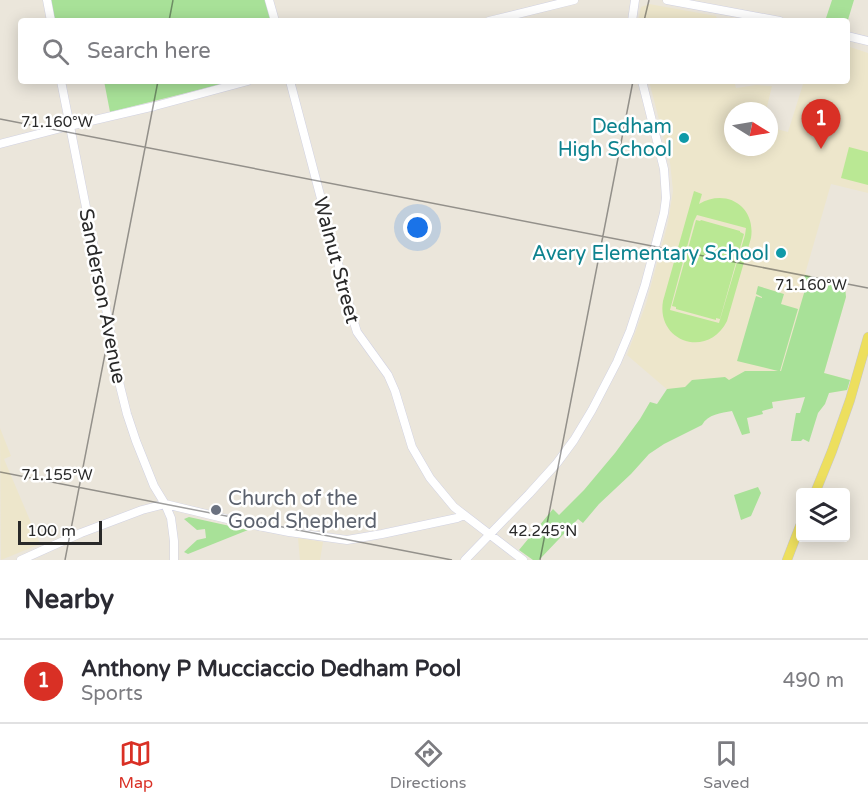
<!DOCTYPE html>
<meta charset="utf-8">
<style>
body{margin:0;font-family:"Varela Round",sans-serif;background:#f2f2f3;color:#2b2b33}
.controls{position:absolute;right:18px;bottom:18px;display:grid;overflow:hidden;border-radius:6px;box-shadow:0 3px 15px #0003}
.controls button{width:54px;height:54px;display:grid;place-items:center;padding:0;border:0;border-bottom:2px solid #e1e1e2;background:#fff;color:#2b2b33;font:30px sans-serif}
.compass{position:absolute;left:724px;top:102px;width:54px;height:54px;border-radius:50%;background:#fff;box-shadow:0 3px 15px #0003;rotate:101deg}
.scale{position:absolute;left:18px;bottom:15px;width:84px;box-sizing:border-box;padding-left:6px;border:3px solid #292929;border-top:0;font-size:16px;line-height:21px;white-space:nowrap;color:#292929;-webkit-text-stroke:4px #fff;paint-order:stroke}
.you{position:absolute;left:418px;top:228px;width:21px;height:21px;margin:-15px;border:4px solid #fff;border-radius:50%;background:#1a73e8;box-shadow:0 0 0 9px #1a73e833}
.badge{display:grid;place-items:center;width:39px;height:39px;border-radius:50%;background:#d93025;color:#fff;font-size:20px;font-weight:700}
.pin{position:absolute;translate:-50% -50px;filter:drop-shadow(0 2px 3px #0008)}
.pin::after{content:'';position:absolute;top:32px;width:21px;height:18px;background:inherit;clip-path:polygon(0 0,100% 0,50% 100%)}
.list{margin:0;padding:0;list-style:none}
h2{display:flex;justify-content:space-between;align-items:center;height:78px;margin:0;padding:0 24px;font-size:26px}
h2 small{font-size:20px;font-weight:400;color:#7c7c81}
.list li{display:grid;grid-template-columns:39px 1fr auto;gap:18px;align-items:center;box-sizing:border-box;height:84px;padding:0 24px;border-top:2px solid #e1e1e2}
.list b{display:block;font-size:22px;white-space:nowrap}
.list p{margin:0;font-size:20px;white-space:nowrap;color:#7c7c81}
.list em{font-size:20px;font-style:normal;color:#7c7c81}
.icon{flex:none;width:33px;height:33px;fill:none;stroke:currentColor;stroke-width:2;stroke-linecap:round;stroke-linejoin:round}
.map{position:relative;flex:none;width:868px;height:560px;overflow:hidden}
.search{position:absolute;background:#fff;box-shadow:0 3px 15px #0003;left:18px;right:18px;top:18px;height:66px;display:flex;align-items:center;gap:15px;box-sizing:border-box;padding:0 21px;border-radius:6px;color:#7c7c81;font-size:22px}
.sheet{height:162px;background:#fff}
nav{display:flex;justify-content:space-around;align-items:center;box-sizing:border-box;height:84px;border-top:2px solid #e1e1e2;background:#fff;font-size:16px;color:#7c7c81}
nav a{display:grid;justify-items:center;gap:3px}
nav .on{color:#d93025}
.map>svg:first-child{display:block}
.education{fill:#ede6cb}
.green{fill:#a8e198}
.pitch{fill:#bae894;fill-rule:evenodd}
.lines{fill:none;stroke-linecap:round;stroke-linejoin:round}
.minor-casing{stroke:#d1d2e2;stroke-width:9}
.major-casing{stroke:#c7c7c7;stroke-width:10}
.minor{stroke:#fff;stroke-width:8}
.major{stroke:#eddf5e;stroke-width:9}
.ticks{fill:none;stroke:#292929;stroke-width:1.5;stroke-opacity:0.45}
.culture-dot{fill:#0f9aa8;stroke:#fff;stroke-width:2}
.worship-dot{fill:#6b7280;stroke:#fff;stroke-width:2}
.labels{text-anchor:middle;stroke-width:5;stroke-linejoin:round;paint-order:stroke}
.culture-label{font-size:20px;fill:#0d838f;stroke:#fff;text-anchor:end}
.street-label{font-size:20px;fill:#292929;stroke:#fff}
.worship-label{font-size:20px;fill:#5b616d;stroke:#fff;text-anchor:start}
.ticks-label{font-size:15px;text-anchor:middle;fill:#292929;stroke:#fff;stroke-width:5;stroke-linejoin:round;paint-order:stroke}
</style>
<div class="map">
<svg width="868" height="560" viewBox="0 0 868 560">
<rect width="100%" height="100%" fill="#ebe6db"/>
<path class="education" d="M 649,4 L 716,16 L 718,21 L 638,21 L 641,7 Z
M 847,46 L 868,53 L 868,193 L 831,184 L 805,274 L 845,287 L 846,297 L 824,373 L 850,380 L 847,390 L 719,411 L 672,434 L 671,440 L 661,438 L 670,392 L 627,355 L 646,304 L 668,223 L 673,191 L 670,162 L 649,81 L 734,81 L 736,88 L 756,85 L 772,86 L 766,111 L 733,111 L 733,147 L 769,147 L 769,127 L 788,132 L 804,81 L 847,81 Z
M 0,428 L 11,456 L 4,459 L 40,544 L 1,560 Z
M 298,538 L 323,542 L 320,560 L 300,560 Z"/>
<path class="green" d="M 50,0 L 267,0 L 272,21 L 54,21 Z
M 832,0 L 854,0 L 847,23 L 847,21 L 825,21 Z
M 104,81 L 234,81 L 110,112 Z
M 805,275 L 845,287 L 846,297 L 824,373 L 850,380 L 847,390 L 829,393 L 825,404 L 818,413 L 809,442 L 803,439 L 801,441 L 791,441 L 796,413 L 800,413 L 805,397 L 772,402 L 773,408 L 762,411 L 763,414 L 747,418 L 750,433 L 742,435 L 732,411 C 721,413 708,414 702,425 L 664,444 L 649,454 L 631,474 L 599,504 L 583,523 L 578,519 L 539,560 L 533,560 L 519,550 L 553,509 L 559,515 L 584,490 L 615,453 L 640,419 L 650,402 L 657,404 L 667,389 L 685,387 L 692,380 L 725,377 L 729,380 L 745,371 L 778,371 L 737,361 L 756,296 L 762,298 L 762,297 L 756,294 L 758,286 L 784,294 L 781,304 L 798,309 L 780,371 L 781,371 L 807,283 L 803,281 Z
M 758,487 L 761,493 L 751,516 L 741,520 L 734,495 Z
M 189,517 L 248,530 L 188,554 L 184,552 L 197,540 L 206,538 L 205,529 L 197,530 L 184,519 Z"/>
<path class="pitch" d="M 849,147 L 868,152 L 868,185 L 841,178 Z
M 694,191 L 702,194 L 699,204 C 726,188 756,206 751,238 L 727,321 C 708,359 656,342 663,301 ZM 697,215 L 746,228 L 745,235 L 719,323 L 670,310 L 694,221 Z
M 696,220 L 700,221 L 701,220 L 740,231 L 740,232 L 744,234 L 720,319 L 716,318 L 716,320 L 676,309 L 676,307 L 672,306 Z"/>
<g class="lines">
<defs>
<path id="minor" d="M 47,0 L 51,21
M 269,0 L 275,21
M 667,0 L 780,21
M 489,21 L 574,0
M 632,21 L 635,0
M 847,36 L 868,41
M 61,81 L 105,303 L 120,386 L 127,414 L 136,441 L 154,486 L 165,504 L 171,518 L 174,541 L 174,560
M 290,81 L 352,316 L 357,332 L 388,375 L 395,391 L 412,447 L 430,478 L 454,507 L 523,560
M 0,144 L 69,126 L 155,106 L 248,81
M 21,560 L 81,533 L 142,510 L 165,504 L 248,524 L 289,532 L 347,540 L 382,534 L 457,518 L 464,515
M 465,560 L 529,494 L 557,463 L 574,440 L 592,410 L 617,362 L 630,331 L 645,285 L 664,213 L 666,198 L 664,169 L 642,81"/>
<path id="major" d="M 815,493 L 832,451 L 850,400 L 868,337
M 787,560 L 800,526"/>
</defs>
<use href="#minor" class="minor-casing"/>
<use href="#major" class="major-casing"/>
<use href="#minor" class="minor"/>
<use href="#major" class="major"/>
</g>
<path class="ticks" d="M 169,21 L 173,0M 644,21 L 649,0M 0,119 L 868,288M 0,472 L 452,560M 65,560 L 158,81M 540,560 L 633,81"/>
<g class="culture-dot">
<circle cx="684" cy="138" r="6"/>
<circle cx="781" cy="253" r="6"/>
</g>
<circle class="worship-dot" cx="216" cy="510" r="6"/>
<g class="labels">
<g class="culture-label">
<text x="672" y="133">Dedham<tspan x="672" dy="23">High School</tspan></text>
<text x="769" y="260">Avery Elementary School</text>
</g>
<g class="street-label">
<text transform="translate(337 260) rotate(75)" y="7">Walnut Street</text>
<text transform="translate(103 296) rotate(79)" y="7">Sanderson Avenue</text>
</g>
<g class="worship-label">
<text x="228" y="505">Church of the<tspan x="228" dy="23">Good Shepherd</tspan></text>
</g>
</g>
<g class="ticks-label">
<text x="57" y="127">71.160°W</text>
<text x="811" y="290">71.160°W</text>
<text x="57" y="480">71.155°W</text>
<text x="543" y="536">42.245°N</text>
</g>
</svg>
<div class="controls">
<button><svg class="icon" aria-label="layers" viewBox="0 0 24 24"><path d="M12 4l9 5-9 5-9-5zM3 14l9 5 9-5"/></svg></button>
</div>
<svg class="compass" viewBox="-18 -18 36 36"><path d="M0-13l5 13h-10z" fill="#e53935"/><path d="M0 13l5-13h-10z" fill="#7c7c81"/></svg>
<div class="scale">100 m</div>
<div class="you"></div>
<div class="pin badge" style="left:821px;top:149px">1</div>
<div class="search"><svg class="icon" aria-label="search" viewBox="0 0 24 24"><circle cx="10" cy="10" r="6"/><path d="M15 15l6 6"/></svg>Search here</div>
</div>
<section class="sheet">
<h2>Nearby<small></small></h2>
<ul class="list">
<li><span class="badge">1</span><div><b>Anthony P Mucciaccio Dedham Pool</b><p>Sports</p></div><em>490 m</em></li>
</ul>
</section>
<nav>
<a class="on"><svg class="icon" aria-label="map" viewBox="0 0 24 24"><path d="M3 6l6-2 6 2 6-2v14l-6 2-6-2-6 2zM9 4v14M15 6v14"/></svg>Map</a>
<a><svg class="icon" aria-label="directions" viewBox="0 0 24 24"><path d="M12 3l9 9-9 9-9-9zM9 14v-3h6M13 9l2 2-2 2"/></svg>Directions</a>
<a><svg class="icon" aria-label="saved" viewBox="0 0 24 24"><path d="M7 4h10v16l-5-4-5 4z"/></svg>Saved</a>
</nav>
